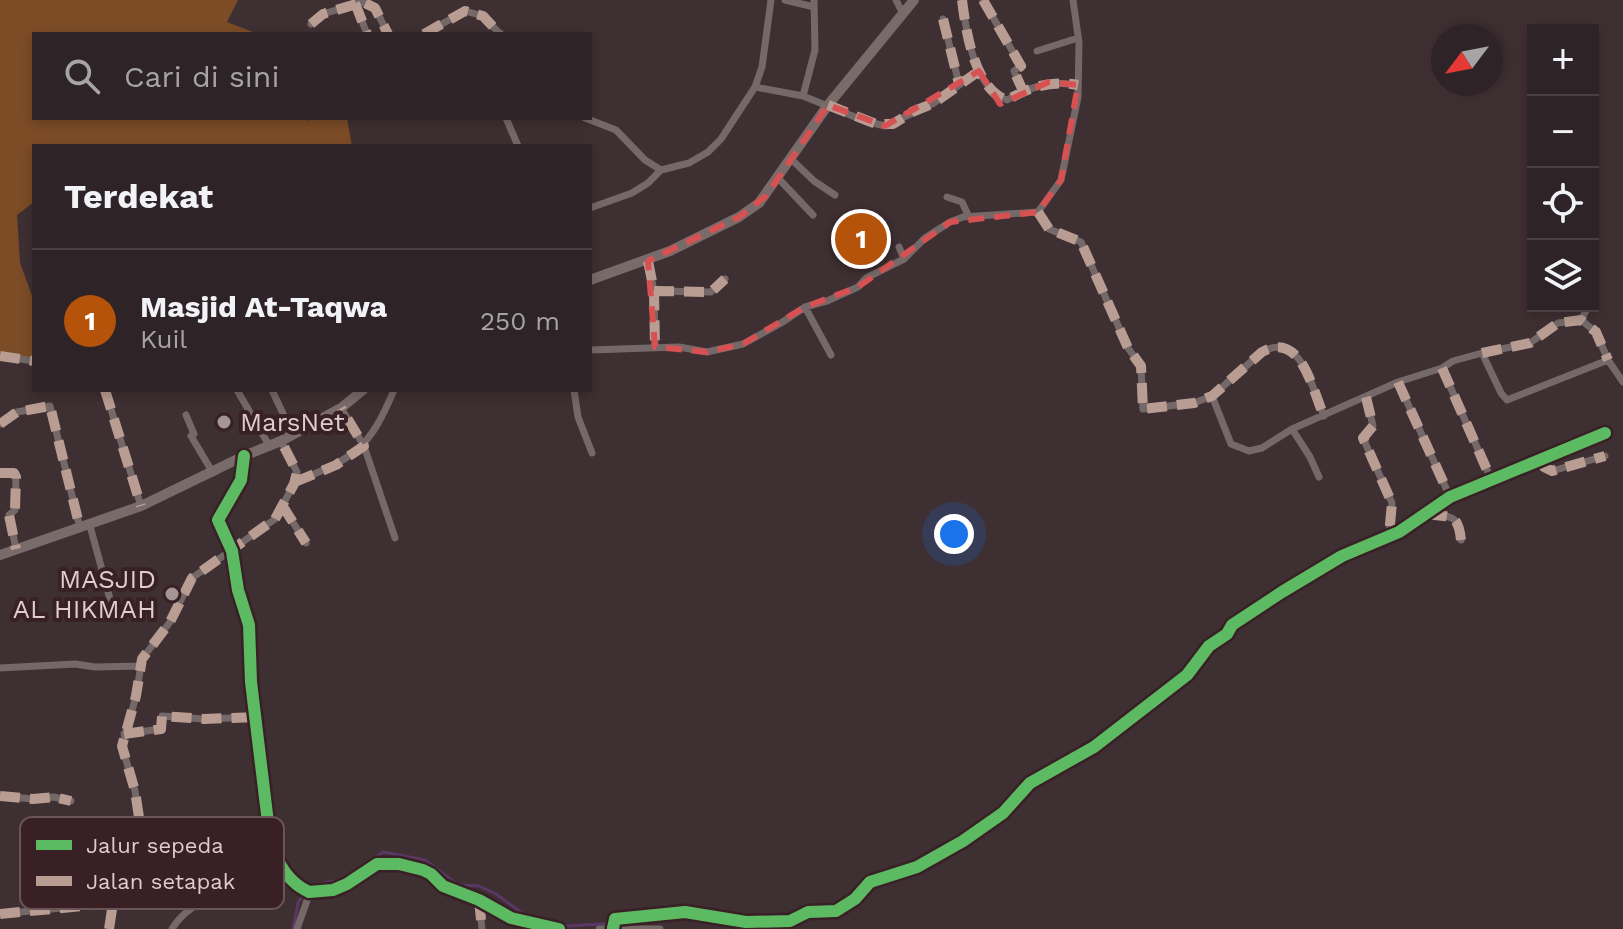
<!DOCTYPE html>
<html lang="id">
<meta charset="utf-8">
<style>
body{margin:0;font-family:"Work Sans",sans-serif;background:#3a2f32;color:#f1f3f6}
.controls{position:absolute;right:24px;top:24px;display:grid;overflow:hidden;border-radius:0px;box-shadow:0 4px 12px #0003}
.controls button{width:72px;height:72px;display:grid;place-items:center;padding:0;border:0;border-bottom:2px solid #494043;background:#2e2326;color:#f1f3f6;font:40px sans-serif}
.compass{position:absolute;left:1431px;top:24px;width:72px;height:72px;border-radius:50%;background:#2e2326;box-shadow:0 4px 12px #0003;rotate:238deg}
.you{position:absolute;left:954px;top:534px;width:28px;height:28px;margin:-20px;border:6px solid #fff;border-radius:50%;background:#1a73e8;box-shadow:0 0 0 12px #1a73e833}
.badge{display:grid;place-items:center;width:52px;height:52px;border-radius:50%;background:#b45309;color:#fff;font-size:26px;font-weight:700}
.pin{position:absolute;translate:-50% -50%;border:4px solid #fff;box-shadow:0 2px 8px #0006}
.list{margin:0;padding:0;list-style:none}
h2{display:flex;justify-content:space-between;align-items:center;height:104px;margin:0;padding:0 32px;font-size:34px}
h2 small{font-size:26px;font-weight:400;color:#a7a4a7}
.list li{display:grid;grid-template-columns:52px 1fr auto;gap:24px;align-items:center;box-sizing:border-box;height:144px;padding:0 32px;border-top:2px solid #494043}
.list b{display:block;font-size:30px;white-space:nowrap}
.list p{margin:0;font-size:26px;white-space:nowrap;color:#a7a4a7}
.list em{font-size:26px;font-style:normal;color:#a7a4a7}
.icon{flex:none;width:44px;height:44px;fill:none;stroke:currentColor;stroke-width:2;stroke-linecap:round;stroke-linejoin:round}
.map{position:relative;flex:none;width:1623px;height:929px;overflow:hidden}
.search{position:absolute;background:#2e2326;box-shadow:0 4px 12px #0003;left:32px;top:32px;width:560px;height:88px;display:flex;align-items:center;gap:20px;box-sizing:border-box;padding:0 28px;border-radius:0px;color:#a7a4a7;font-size:30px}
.panel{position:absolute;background:#2e2326;box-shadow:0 4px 12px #0003;left:32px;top:144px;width:560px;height:248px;border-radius:0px}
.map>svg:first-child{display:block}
.forest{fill:#7c4c26}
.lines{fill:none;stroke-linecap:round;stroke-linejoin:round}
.stream{stroke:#5b3765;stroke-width:3}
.street{stroke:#746968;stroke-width:7}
.secondary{stroke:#796b69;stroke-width:10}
.quiet{stroke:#b99d93;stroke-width:10;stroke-dasharray:20 10;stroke-linecap:butt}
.cycleway-casing{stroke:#392024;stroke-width:17}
.cycleway{stroke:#5cba63;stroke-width:12}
.marked{fill:none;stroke:#d85152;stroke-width:6;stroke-dasharray:16 10;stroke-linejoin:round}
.poi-dot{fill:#a69597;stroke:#392024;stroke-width:3}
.labels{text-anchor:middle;stroke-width:8;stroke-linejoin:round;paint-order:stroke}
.poi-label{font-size:26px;fill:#deccce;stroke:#392024;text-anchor:start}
.key{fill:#392024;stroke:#6b5457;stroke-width:2}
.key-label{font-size:22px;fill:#deccce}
</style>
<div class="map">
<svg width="1623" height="929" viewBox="0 0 1623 929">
<rect width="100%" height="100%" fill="#3e2f32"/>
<path class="forest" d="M 0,0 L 238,0 L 227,22 L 258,34 L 34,34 L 34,118 L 305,118 L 309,121 L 311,118 L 347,118 L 352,146 L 34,146 L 34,202 L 17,215 L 20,263 L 34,301 L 34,362 L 0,357 Z"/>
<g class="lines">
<path class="stream" d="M 293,929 L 298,903 L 308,886 L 346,879 L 383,852 L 425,860 L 458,885 L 479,886 L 496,894 L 522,913 L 535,918 L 568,926 L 617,923 L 617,929"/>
<path class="street" d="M 785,0 L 814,7
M 896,0 L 903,14
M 962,0 C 966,31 974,89 1007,100 C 1030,87 1050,80 1078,85
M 983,0 L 1021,66 L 1014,71 L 1023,91
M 355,3 L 367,34
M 943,19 L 959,84
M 311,24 L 323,14 L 363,2 L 375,8 L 388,34
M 424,34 L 465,11 L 483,16 L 500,34
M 1037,51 L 1078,38
M 755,87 L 803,96 L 865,121 L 885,126 L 934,103 L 979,71
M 803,96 L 815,50 L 814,0
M 506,118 L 518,146
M 585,118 L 616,130 L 645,160 L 661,170
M 790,158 L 814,181 L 835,195
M 778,178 L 813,215
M 947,197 L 962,202 L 969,217
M 590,208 L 632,193 L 648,183 L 661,170 L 689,163 L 708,152 L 721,139 L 755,87 L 762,67 L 771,0
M 1038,212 L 1049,229 L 1081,242 L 1128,348 L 1141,366 L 1143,409 L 1194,403 L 1212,396 L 1262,352 C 1301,330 1312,389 1324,416
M 899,247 L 904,259
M 648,261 L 654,291 L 655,347
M 654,291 L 711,292 L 725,279
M 805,307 L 831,355
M 1581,320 L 1587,309
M 590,350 L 679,347 L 707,352 L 743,344 L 781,323 L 805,307 L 827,301 L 858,287 L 866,278 L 904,259 L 925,238 L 950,222 L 963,217 L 1038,212 L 1061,180 L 1078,97 L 1079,43 L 1073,0
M 1482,353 L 1530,343 L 1558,323 L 1581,320 L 1596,332 L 1608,360
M 0,356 L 34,361
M 1442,368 L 1491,479
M 1398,382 L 1450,497
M 105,390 L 141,506
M 237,390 L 270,447
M 272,390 L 293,435
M 574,390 L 578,417 L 592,453
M 1212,396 L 1231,444 L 1249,451 L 1262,448 L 1292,429 L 1398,382 L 1442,368 L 1453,361 L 1482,353 L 1501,393 L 1507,400 L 1608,360 L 1623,382
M 1366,397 L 1373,426 L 1363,438 L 1392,503 L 1389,535
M 341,408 L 364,446 L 395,538
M 186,415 L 194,434 L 191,436 L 213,473
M 0,424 L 17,412 L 50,406 L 80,528
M 1292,429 L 1310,457 L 1319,477
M 244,456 L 241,480 L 218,520 L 232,551 L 238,590 L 249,625 L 251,682 L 270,839 C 276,861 287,882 309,892 L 333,890 L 347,884 L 377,864 L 399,864 L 423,870 L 431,874 L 443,886 L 479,900 L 511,918 L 559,929
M 1541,461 L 1544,467 L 1552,471 L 1605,456
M 0,473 L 14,473 L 16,477 L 15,510 L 9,515 L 16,549
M 295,482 C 354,458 369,450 394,390
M 282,505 L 306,543
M 1427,514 C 1449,518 1458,511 1461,540
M 90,526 L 110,599
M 0,668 L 75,664 L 95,667 L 141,666
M 124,734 L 161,729 L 162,716 L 204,719 L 255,717
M 0,796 L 33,799 L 54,797 L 71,801
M 130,878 L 154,877 L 177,866
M 479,900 L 482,929
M 0,914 L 113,903
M 613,928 L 615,919 L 685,912 L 746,922 L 790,921 L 808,912 L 836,911 L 855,899 L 870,882 L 917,867 L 963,841 L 1003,813 L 1030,783 L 1094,747 L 1187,675 L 1209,646 L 1227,634 L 1232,625 L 1282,592 L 1342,556 L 1399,532 L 1450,497 L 1605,433
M 109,929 L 113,903 L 130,878 L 140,852 L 142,837 L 135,791 L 122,746 L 136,696 L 142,659 L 170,622 L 192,578 L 275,519 L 294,484 L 297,472 L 281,441
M 172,929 C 188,902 221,896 242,874 C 253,862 256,848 270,839
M 297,929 L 310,892
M 599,929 L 660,929"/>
<path class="secondary" d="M 590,280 L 670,251 L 739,217 L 759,203 L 828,105 L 914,0
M 0,555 L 141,506 L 244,456 L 281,441 L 341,408 L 363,390"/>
<path class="quiet" d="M 962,0 C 966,31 974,89 1007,100 C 1030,87 1050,80 1078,85
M 983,0 L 1021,66 L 1014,71 L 1023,91
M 355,3 L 367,34
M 943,19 L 959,84
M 311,24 L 323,14 L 363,2 L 375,8 L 388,34
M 424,34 L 465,11 L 483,16 L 500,34
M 828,105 L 876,124 L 893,124 L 912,112 L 934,103 L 979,71
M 1038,212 L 1049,229 L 1081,242 L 1128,348 L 1141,366 L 1143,409 L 1194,403 L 1212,396 L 1262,352 C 1301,330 1312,389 1324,416
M 648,261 L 654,291 L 655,347
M 654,291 L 711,292 L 725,279
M 1482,353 L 1530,343 L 1558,323 L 1581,320 L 1596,332 L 1608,360
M 0,356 L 34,361
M 1442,368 L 1491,479
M 1398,382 L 1450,497
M 105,390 L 141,506
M 1366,397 L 1373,426 L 1363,438 L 1392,503 L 1389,535
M 0,424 L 17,412 L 50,406 L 80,528
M 1541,461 L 1544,467 L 1552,471 L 1605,456
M 0,473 L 14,473 L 16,477 L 15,510 L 9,515 L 16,549
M 295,482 L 336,465 L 364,446 L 341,408
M 282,505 L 306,543
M 1427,514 C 1449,518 1458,511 1461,540
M 124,734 L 161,729 L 162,716 L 204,719 L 255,717
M 0,796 L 33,799 L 54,797 L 71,801
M 130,878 L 154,877 L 177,866
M 479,900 L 482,929
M 0,914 L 113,903
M 109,929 L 113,903 L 130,878 L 140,852 L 142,837 L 135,791 L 122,746 L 136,696 L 142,659 L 170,622 L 192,578 L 275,519 L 294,484 L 297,472 L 281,441"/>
<defs>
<path id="cycleway" d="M 244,456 L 241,480 L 218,520 L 232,551 L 238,590 L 249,625 L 251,682 L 270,839 C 276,861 287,882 309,892 L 333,890 L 347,884 L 377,864 L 399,864 L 423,870 L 431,874 L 443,886 L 479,900 L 511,918 L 559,929
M 613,928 L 615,919 L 685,912 L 746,922 L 790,921 L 808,912 L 836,911 L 855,899 L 870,882 L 917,867 L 963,841 L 1003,813 L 1030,783 L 1094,747 L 1187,675 L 1209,646 L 1227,634 L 1232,625 L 1282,592 L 1342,556 L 1399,532 L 1450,497 L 1605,433"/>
</defs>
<use href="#cycleway" class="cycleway-casing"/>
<use href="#cycleway" class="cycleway"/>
</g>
<path class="marked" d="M 979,71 L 1000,104 L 1049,82 L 1078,85 L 1061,180 L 1038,212 L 950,222 L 858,287 L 805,307 L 743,344 L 707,352 L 655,347 L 648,261 L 739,217 L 766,196 L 828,105 L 885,126 Z"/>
<g class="poi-dot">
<circle cx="224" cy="422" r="8"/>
<circle cx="172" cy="594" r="8"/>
</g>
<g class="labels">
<g class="poi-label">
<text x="240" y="431">MarsNet</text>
<text x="156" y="588" text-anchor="end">MASJID<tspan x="156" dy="30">AL HIKMAH</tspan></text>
</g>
</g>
<rect x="20" y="817" width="264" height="92" rx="12" class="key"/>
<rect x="36" y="840" width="36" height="10" fill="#5cba63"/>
<rect x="36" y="876" width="36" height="10" fill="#b99d93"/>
<g class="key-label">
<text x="86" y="853">Jalur sepeda</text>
<text x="86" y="889">Jalan setapak</text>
</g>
</svg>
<div class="controls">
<button>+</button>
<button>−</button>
<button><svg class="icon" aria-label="locate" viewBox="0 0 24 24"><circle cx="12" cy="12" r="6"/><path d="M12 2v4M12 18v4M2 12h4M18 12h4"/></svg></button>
<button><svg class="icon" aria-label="layers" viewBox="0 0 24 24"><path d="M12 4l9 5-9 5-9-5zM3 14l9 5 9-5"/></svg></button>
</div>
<svg class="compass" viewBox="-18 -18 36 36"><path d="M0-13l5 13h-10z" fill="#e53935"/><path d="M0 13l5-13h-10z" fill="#a7a4a7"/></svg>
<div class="you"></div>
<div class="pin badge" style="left:861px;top:239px">1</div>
<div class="search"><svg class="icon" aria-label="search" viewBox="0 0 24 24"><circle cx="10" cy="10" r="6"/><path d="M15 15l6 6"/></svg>Cari di sini</div>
<section class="panel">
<h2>Terdekat<small></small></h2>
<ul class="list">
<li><span class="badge">1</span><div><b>Masjid At-Taqwa</b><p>Kuil</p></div><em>250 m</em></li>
</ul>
</section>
</div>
